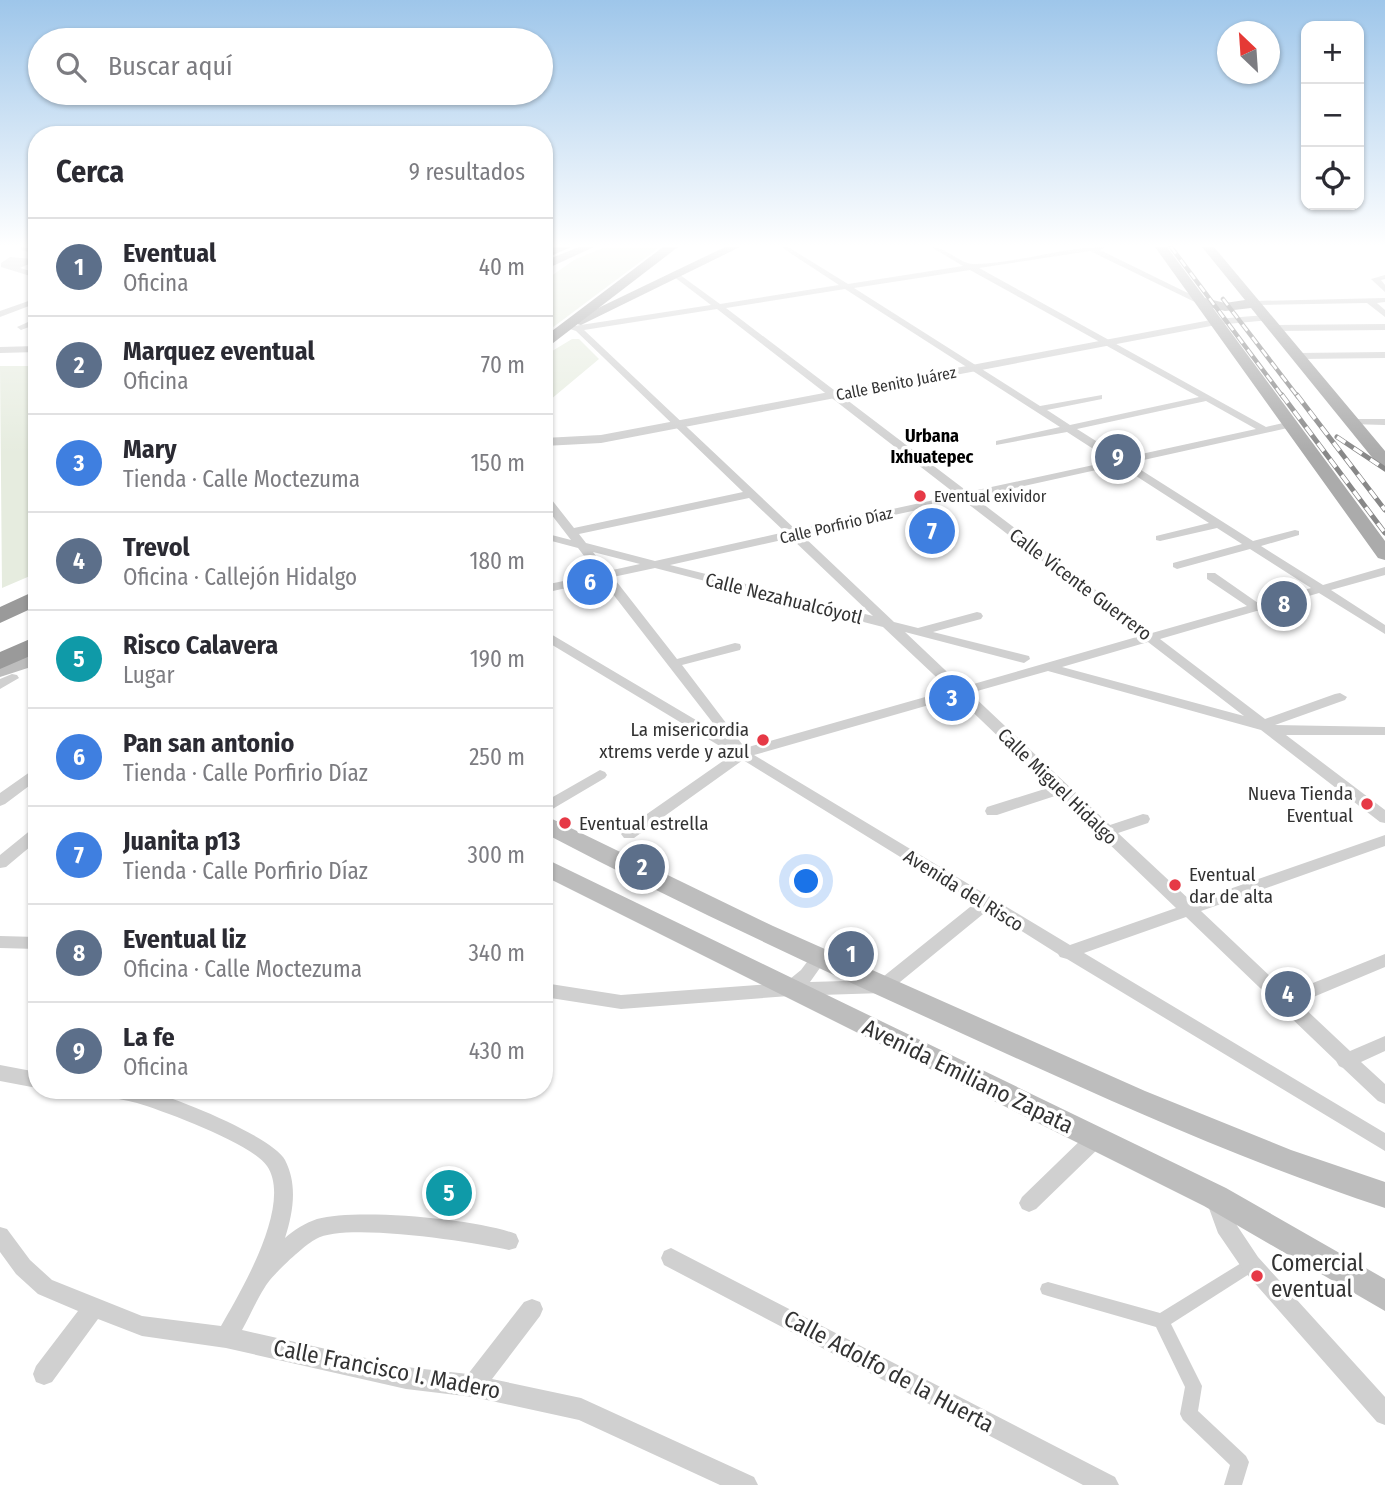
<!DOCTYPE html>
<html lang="es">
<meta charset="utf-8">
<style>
body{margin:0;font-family:"Fira Sans Condensed",sans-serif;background:#f2f2f3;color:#2b2b33}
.controls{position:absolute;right:21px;top:21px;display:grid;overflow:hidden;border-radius:14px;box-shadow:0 2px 5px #0004}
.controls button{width:63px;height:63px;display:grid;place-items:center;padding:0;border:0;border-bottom:2px solid #e1e1e2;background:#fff;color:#2b2b33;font:35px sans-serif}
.compass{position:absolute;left:1217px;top:21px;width:63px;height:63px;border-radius:50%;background:#fff;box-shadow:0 2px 5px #0004;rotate:335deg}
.you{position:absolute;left:807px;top:882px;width:24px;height:24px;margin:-18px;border:5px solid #fff;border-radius:50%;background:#1a73e8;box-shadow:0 0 0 10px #1a73e833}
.badge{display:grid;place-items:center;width:46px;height:46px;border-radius:50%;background:#d93025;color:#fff;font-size:23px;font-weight:700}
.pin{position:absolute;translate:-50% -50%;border:4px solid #fff;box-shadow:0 2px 7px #0006}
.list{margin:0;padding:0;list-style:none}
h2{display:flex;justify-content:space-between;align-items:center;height:91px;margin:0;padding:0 28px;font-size:30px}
h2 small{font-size:23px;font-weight:400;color:#7c7c81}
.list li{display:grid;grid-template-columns:46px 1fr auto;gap:21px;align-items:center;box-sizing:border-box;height:98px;padding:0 28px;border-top:2px solid #e1e1e2}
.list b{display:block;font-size:26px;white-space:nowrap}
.list p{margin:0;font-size:23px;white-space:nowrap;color:#7c7c81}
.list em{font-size:23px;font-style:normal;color:#7c7c81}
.icon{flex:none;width:38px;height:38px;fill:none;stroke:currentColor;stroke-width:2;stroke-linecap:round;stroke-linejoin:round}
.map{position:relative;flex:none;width:1385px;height:1485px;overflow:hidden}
.search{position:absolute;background:#fff;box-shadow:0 2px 5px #0004;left:28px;top:28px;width:525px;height:77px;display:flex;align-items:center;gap:18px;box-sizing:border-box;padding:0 24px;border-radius:38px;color:#7c7c81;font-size:26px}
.panel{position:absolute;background:#fff;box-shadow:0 2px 5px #0004;left:28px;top:126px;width:525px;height:973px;border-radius:28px}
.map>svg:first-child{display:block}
.green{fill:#e6ecdf}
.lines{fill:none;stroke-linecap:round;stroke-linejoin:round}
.pedestrian{fill:#d0d0d0;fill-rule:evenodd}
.minor{fill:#d0d0d0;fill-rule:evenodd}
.tertiary{fill:#d0d0d0;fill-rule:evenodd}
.secondary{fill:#bdbdbd;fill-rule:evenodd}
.primary{fill:#ababab;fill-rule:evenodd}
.motorway{fill:#9a9a9a;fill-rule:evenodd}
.rail-far1-casing{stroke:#888;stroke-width:4.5}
.rail-casing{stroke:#888;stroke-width:5}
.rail-far1{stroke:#fff;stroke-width:2.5;stroke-dasharray:8;stroke-linecap:butt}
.rail{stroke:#fff;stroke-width:3.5;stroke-dasharray:10;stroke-linecap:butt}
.poi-dot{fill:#e63946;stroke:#fff;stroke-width:2.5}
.labels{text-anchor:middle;stroke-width:7;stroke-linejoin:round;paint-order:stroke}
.far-street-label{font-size:16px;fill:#333;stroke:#fff}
.far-poi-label{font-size:16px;fill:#333;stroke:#fff;text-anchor:start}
.far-neighbourhood-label{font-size:18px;font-weight:bold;fill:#000;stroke:#fff}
.street-label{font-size:19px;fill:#333;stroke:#fff}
.poi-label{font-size:19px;fill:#333;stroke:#fff;text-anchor:end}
.near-street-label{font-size:23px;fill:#333;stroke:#fff}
.near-poi-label{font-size:23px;fill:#333;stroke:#fff;text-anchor:start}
</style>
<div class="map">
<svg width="1385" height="1485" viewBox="0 0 1385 1485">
<rect width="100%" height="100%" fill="#fff"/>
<path class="green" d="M 605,247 L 660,247 L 544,334 L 544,281 L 574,260 Z
M 572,339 L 579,339 L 599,359 L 544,405 L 544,356 Z
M 0,366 L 37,366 L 37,573 L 2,588 Z"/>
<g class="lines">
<path class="pedestrian" d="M 1251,1257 L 1257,1259 L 1259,1264 L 1257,1269 L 1171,1324 L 1202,1386 L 1198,1411 L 1246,1456 L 1249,1462 L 1242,1485 L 1224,1485 L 1230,1465 L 1183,1420 L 1180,1414 L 1185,1387 L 1156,1327 L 1048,1296 L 1042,1294 L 1040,1289 L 1042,1284 L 1048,1282 L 1160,1313 Z"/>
<path class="minor" d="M 21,247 L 37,249 L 37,254 L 21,250 Z
M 781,247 L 788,247 L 848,284 L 963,266 L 931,247 C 947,247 960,265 975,264 C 1019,263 1063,247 1105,247 L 1100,250 L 1204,301 L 1197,303 L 1090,251 L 979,268 L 1266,427 L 1292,421 L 1297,424 L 1292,427 L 1130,463 L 1253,541 L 1295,530 L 1299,531 L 1299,535 L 1261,546 L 1323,585 L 1385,567 L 1385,575 L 1331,590 L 1385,625 L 1385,634 L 1319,593 L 1160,639 L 1265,719 L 1335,694 L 1340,693 L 1347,697 L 1345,700 L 1275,725 L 1385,727 L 1385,735 L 1286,735 L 1385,810 L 1385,823 L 1380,822 L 1261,730 L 1048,671 L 970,693 L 1110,825 L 1143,814 L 1148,815 L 1150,819 L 1148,823 L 1118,833 L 1192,902 L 1385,835 L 1385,846 L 1201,911 L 1288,993 L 1385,954 L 1385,967 L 1299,1003 L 1350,1051 L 1385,1036 L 1385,1051 L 1361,1062 L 1385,1084 L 1385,1104 L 1378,1101 L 1343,1068 L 1339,1066 L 1336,1061 L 1186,917 L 1084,953 L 1385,1133 L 1385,1151 L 1067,959 L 1060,957 L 1058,954 L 988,910 L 889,991 L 883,993 L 789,996 L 621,1009 L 544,997 L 544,983 L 621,995 L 785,983 L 801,970 L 813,954 L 819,952 L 825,954 L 827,958 L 810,982 L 879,980 L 975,903 L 743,760 L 634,838 L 624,838 L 621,834 L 624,830 L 733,754 L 544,640 L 544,630 L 723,736 L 602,580 L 544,593 L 544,585 L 598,574 L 578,548 L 544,539 L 544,533 L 571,540 L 544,505 L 544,494 L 548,495 L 574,528 L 743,492 L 576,331 L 570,329 L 574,326 L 711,305 L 673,276 L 672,274 L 676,272 L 720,304 L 839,285 ZM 970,270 L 1199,397 L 1070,425 L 1047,410 L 1102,399 L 1102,395 L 1040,406 L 854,288 ZM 845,289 L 1060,427 L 996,441 L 996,445 L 1067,432 L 1112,461 L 968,492 L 726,308 ZM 717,309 L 957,495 L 796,530 L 584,330 ZM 1206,401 L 1256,429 L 1123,458 L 1077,429 ZM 1119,465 L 1209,523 L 1156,536 L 1156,540 L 1160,541 L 1217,528 L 1242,544 L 1173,563 L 1173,567 L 1177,569 L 1250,549 L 1311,588 L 1258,603 L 1215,573 L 1207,573 L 1207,579 L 1247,606 L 1152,633 L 974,497 ZM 749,498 L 785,532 L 655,561 L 586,543 L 579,534 ZM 963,500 L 1140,636 L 963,687 L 905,632 L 1024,663 L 1030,659 L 1029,656 L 933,632 L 981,619 L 983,616 L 981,613 L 977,612 L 918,628 L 894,622 L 802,535 ZM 791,538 L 873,616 L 670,565 ZM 593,552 L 640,564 L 608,571 ZM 655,568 L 883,627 L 950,690 L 745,748 L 682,665 L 740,650 L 741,647 L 740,644 L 735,643 L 677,659 L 613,577 ZM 1148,642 L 1244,716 L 1062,667 ZM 957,697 L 1051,787 L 987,807 L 985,811 L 987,815 L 997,815 L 1058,795 L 1176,908 L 1070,945 L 754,755 Z
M 10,257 L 31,259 L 31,263 L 20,268 L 37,273 L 37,278 L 1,267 L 1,263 Z
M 1385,275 L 1385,279 L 1381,280 L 1385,285 L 1385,292 L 1371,279 Z
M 37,298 L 37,303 L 0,317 L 0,311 Z
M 1385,298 L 1385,302 L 1377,303 L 1385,310 L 1385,317 L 1367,303 L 1254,305 L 1250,303 L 1254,301 Z
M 37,318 L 37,324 L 21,330 L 17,327 Z
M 1385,324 L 1385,330 L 1275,331 L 1271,328 L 1275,325 Z
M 37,346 L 37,352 L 0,353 L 0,347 Z
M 1385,352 L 1385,358 L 1298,359 L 1293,356 L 1298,353 Z
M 1353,419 L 1385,419 L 1385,425 L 1350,424 L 1348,422 Z
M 12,674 L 17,675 L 19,678 L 0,689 L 0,679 Z
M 37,767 L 37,780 L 5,804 L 0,806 L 0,793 Z
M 600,770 L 605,772 L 607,775 L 605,778 L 544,814 L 544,802 Z
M 37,828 L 37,841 L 6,867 L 0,868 L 0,855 L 32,829 Z
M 0,936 L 37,937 L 37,949 L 0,948 Z
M 0,1065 L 37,1072 L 37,1088 L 0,1081 Z
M 103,1090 C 117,1090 133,1088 146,1091 C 173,1096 273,1137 285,1160 C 298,1185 293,1213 285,1238 C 294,1230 305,1223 317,1219 C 358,1208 477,1219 516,1234 L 519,1241 L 516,1248 L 509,1250 C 472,1242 346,1222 316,1239 C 304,1245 271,1276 265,1287 C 256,1301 250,1316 242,1330 L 406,1367 L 468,1374 L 524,1302 L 532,1299 L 540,1302 L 543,1309 L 540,1316 L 492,1379 L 581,1398 L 754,1477 L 758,1485 L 720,1485 L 579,1420 L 473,1397 L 406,1389 L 226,1348 L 142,1336 L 98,1319 L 52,1382 L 44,1385 L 36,1382 L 33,1374 L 36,1366 L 78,1311 L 38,1294 L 16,1274 L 0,1252 L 0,1227 L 7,1229 L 30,1260 L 52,1280 L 142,1316 L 221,1326 C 241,1291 293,1204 267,1166 C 253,1144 164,1111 137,1103 C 126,1100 116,1099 105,1095 Z
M 1096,1130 L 1103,1132 L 1106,1138 L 1103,1144 L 1036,1209 L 1029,1212 L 1022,1209 L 1019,1203 L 1022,1197 L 1089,1132 Z
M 1216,1191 L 1223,1194 L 1234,1221 L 1258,1257 L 1385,1397 L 1385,1425 L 1377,1422 L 1244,1271 L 1218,1233 L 1206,1200 L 1209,1194 Z
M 671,1248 L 1115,1477 L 1119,1485 L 1083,1485 L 664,1265 L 661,1258 L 664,1251 Z"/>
<path class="tertiary" d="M 1266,315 L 1270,316 L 1270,320 L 1216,325 L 601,443 L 544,446 L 544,438 L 601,435 L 1216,319 Z"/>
<path class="secondary" d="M 37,652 L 37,665 L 0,677 L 0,664 Z
M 544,815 L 773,926 L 1145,1091 L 1291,1150 L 1385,1182 L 1385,1208 C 1244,1162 1109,1100 974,1039 C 829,973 685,907 544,833 Z
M 544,858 L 1226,1188 L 1385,1279 L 1385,1311 L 1204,1206 L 544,876 Z"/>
<path class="primary" d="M 579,247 L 594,247 L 544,270 L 544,261 Z
M 725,247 L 740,247 L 581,325 L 569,322 Z
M 1155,247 L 1167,247 L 1205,298 L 1225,303 L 1245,300 L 1202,247 L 1214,247 L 1385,451 L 1385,467 L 1379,466 L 1251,308 L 1225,311 L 1213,308 L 1385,541 L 1385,560 L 1378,558 Z"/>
<path class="motorway" d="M 553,247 L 571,247 L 544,259 L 544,250 Z
M 663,247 L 678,247 L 544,350 L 544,337 Z
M 37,590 L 37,606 L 0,623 L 0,607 Z
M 37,636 L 37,653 L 0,669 L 0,652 Z"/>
<defs>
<path id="rail-far1" d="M 1171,247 L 1283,397
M 1223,299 L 1298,397"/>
<path id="rail" d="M 1282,395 L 1385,533
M 1297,395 L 1385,510
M 1337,437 L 1385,469"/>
</defs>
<use href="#rail-far1" class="rail-far1-casing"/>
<use href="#rail" class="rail-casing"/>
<use href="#rail-far1" class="rail-far1"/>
<use href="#rail" class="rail"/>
</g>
<linearGradient id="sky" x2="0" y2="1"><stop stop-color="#9ec6ea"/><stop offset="0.54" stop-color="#fff"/><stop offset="1" stop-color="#fff" stop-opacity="0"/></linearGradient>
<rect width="1385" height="454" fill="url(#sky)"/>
<g class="poi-dot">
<circle cx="920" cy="496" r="7"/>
<circle cx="763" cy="740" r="7"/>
<circle cx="1367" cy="804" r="7"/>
<circle cx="565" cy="823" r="7"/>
<circle cx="1175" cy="885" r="7"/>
<circle cx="1257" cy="1276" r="7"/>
</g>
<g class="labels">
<g class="far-street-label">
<text transform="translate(896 383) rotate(-11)" y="6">Calle Benito Juárez</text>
<text transform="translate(836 525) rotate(-13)" y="6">Calle Porfirio Díaz</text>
</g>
<g class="far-poi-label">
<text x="934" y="502">Eventual exividor</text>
</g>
<g class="far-neighbourhood-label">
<text x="932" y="442">Urbana<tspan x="932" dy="21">Ixhuatepec</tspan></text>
</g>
<g class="street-label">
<text transform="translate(1081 584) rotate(37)" y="7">Calle Vicente Guerrero</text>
<text transform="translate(784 598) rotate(14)" y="7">Calle Nezahualcóyotl</text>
<text transform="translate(1058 786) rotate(44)" y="7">Calle Miguel Hidalgo</text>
<text transform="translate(964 890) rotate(32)" y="7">Avenida del Risco</text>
</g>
<g class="poi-label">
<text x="749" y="736">La misericordia<tspan x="749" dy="22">xtrems verde y azul</tspan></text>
<text x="1353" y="800">Nueva Tienda<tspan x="1353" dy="22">Eventual</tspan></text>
<text x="579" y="830" text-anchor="start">Eventual estrella</text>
<text x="1189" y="881" text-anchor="start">Eventual<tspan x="1189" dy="22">dar de alta</tspan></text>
</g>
<g class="near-street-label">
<text transform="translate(968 1076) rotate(26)" y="8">Avenida Emiliano Zapata</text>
<text transform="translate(387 1369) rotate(11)" y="8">Calle Francisco I. Madero</text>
<text transform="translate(889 1371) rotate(28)" y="8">Calle Adolfo de la Huerta</text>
</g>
<g class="near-poi-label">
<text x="1271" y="1271">Comercial<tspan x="1271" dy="26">eventual</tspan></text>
</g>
</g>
</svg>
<div class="controls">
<button>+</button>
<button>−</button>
<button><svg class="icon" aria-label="locate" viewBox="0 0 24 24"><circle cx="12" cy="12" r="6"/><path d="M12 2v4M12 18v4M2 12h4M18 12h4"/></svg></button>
</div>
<svg class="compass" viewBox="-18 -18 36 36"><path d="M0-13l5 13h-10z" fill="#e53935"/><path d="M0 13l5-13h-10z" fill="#7c7c81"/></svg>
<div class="you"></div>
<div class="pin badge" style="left:851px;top:954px;background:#5c6f8a">1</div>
<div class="pin badge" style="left:642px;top:867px;background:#5c6f8a">2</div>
<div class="pin badge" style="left:952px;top:698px;background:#3f7fe0">3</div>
<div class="pin badge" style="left:1288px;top:994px;background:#5c6f8a">4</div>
<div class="pin badge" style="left:449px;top:1193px;background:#0f9aa8">5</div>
<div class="pin badge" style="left:590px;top:582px;background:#3f7fe0">6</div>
<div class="pin badge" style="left:932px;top:531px;background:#3f7fe0">7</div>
<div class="pin badge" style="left:1284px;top:604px;background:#5c6f8a">8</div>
<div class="pin badge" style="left:1118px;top:457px;background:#5c6f8a">9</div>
<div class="search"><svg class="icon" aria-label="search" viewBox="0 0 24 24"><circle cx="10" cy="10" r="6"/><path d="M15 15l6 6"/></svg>Buscar aquí</div>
<section class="panel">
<h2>Cerca<small>9 resultados</small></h2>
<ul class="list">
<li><span class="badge" style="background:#5c6f8a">1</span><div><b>Eventual</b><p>Oficina</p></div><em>40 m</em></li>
<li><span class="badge" style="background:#5c6f8a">2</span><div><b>Marquez eventual</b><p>Oficina</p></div><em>70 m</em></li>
<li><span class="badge" style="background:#3f7fe0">3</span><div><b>Mary</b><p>Tienda · Calle Moctezuma</p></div><em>150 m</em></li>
<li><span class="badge" style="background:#5c6f8a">4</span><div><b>Trevol</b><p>Oficina · Callejón Hidalgo</p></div><em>180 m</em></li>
<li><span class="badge" style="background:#0f9aa8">5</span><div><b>Risco Calavera</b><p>Lugar</p></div><em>190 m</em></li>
<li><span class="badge" style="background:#3f7fe0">6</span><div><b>Pan san antonio</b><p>Tienda · Calle Porfirio Díaz</p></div><em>250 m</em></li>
<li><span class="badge" style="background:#3f7fe0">7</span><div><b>Juanita p13</b><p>Tienda · Calle Porfirio Díaz</p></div><em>300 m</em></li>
<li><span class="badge" style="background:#5c6f8a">8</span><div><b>Eventual liz</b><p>Oficina · Calle Moctezuma</p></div><em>340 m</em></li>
<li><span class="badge" style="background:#5c6f8a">9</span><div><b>La fe</b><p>Oficina</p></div><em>430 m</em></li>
</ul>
</section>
</div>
